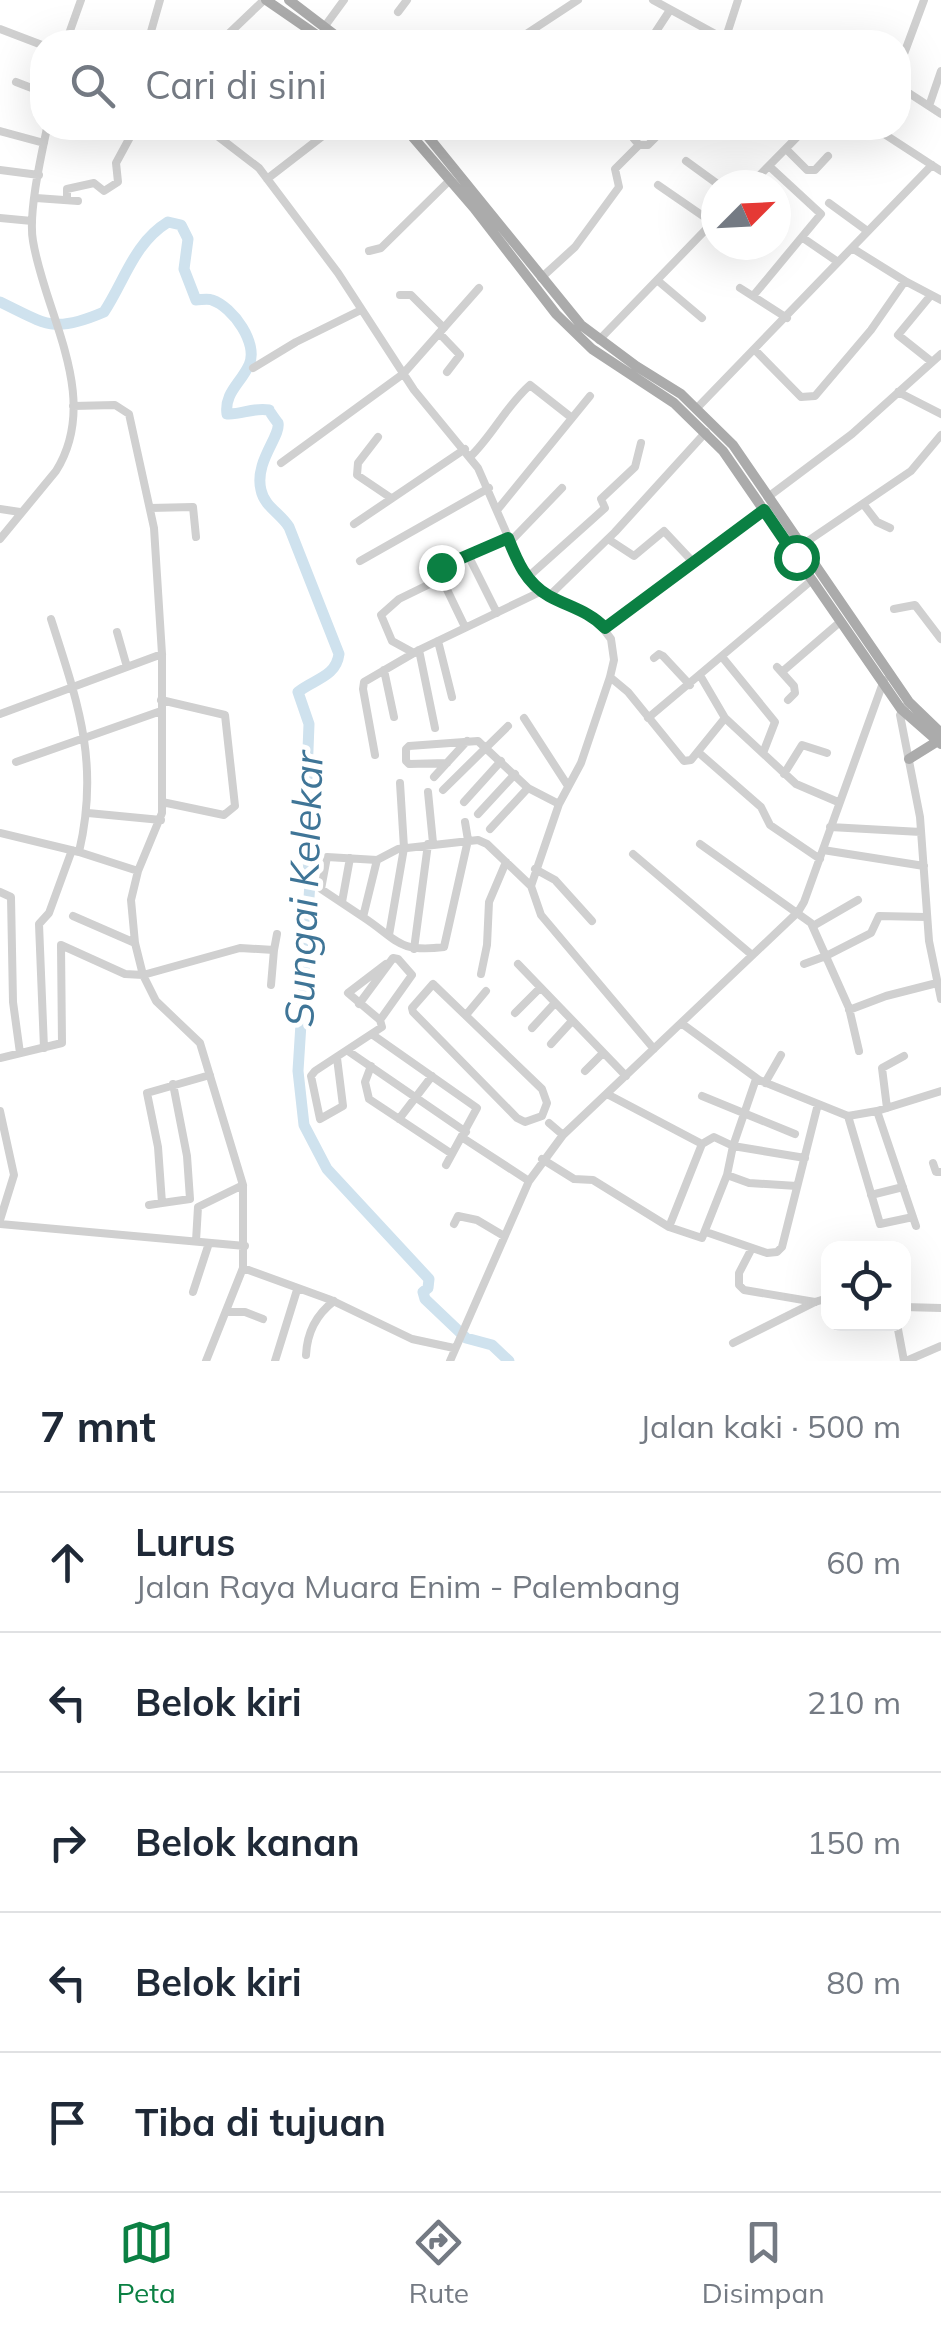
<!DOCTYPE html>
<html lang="id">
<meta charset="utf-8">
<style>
body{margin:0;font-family:Mulish,sans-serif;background:#f6f6f7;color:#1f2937}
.controls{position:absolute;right:30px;bottom:30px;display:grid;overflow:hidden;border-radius:20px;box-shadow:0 10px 40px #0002}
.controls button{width:90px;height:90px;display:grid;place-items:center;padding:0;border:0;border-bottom:2px solid #e0e1e3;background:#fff;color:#1f2937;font:50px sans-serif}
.compass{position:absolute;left:701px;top:170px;width:90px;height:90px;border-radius:50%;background:#fff;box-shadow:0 10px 40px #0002;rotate:66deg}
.stop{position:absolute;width:30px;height:30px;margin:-22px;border:8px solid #0b8043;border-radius:50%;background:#fff}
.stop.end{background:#0b8043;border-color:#fff;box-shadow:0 2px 10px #0008}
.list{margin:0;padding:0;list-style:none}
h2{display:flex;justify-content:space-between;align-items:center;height:130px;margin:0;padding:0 40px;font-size:42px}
h2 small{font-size:32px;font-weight:400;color:#747a83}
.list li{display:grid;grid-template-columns:65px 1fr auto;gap:30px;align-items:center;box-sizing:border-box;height:140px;padding:0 40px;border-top:2px solid #e0e1e3}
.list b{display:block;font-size:38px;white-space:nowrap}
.list p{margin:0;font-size:32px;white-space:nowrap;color:#747a83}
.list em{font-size:32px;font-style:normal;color:#747a83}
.icon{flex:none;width:55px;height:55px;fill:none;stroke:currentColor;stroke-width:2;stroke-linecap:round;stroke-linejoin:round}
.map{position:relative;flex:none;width:941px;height:1361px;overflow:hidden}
.search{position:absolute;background:#fff;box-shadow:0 10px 40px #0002;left:30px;right:30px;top:30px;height:110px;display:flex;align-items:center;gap:25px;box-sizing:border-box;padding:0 35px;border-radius:40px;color:#747a83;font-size:38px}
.sheet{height:830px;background:#fff}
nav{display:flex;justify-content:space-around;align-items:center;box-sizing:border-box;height:140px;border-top:2px solid #e0e1e3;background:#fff;font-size:28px;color:#747a83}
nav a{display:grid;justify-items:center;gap:5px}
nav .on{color:#0b8043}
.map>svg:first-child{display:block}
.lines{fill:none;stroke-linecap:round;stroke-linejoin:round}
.river{stroke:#cfe2ee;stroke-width:11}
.minor{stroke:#d0d0d0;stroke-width:8}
.major{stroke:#ababab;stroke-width:10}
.route{stroke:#0b8043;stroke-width:12}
.labels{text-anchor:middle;stroke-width:10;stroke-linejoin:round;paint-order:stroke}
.water-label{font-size:40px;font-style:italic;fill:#3f7597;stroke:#fff}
</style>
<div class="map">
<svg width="941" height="1361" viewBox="0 0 941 1361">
<rect width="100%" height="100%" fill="#fff"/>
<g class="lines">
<path class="river" d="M 0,302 C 46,324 53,334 104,312 C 125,280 134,243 168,222 L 181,225 L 188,239 L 184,269 L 196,300 C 201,300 207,298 212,300 C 233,307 259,344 249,365 C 241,383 224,393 227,414 C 242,415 253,407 269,410 C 269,411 277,422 278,423 C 281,436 254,462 261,490 C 264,506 281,514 289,527 L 339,654 C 336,677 314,679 298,692 L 309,724 L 305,827 L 310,882 L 298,1071 L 304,1125 L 327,1169 L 429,1279 L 428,1288 L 423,1292 L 425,1299 L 466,1338 L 492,1345 L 509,1361"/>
<path class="minor" d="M 653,0 L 730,42
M 398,12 L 407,0
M 325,26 L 344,0
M 0,29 L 42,45
M 725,40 L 738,0
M 66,42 L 81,0
M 148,42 L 160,0
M 220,42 L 264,0
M 514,42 L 578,0
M 649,42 L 670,10
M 898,70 L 924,0
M 16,82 L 42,92
M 898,86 L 941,114
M 929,106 L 941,71
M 207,128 L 259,168 L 338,273 L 414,390 L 478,468 L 524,573 L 549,596 L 596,619 L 611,639 L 614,660 L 610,677 L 581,763 L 559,804 L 531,886 L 541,915 L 654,1049
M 598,128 L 602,130 L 608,128
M 625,128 L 639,145
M 875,128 L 941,171
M 0,131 L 44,143
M 786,149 L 807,170 L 815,170 L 828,156
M 686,161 L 719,185
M 0,170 L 39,175
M 267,179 L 333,128
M 658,185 L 716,225
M 750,185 L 806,128
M 36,198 L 78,201
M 67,200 L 67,189 L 94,183 L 104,191 L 118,182 L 116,163 L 135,128
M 829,203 L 866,230
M 0,218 L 32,221
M 803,238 L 838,262
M 737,245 L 748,254
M 369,251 L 381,248 L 450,180
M 541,278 L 575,247 L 619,187 L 615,169 L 639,145 L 648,145 L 665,128
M 657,280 L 702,318
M 905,281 L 941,300
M 740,288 L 787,318
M 400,295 L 411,295 L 444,328
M 931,295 L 898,335 L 932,362
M 753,296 L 821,214 L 769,166
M 439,333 L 460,355 L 447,372
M 599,340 L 716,219
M 754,349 L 801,397 L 815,396 L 871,330 L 905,281 L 852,248
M 253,368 L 296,342 L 361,310
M 898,392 L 941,414
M 73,406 L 115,405 L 129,414 L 154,528 L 162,654 L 162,813 L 138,871 L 131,900 L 135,943 L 143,975 L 156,1001 L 200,1043 L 243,1185 L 243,1268 L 206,1361
M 697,408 L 932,165
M 378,437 L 358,463 L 357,475 L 391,498
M 470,457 C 493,435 506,406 530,385 L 572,418
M 281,463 L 403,374 L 479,288
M 768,497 L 852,434 L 941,354
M 864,505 L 877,522 L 890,528
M 150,508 L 193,507 L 196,537
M 0,509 L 20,512
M 498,509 L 590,396
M 354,524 L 465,449
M 0,539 L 56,471 C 102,397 45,315 33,241 C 28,214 41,156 47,128
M 608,539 L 634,556 L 664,531 L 694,563
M 510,542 L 562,488
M 802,545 L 911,471 L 941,435
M 468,555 L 497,613
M 360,561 L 489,488
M 528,577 L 605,508 L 601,499 L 635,467 L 641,443
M 549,596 L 615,532 L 706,432
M 894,609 L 915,605 L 941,639
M 51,619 C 78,703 100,763 79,852
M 465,627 L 438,571 L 508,538
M 605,628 L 764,510
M 117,632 L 127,667
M 438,641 L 452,697
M 419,650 L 435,728
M 414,653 L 392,641 L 381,615 L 399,599 L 440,579
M 654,658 L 659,654 L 663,656 L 690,685
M 723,658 L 775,722 L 763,753
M 777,667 L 794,686 L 795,693 L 788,700
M 384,670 L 394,717
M 783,671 L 840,622
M 610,677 L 628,692 L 684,761 L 691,760 L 725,718
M 701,677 L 725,718 L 796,784 L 838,802
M 161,700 L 225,715 L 235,806 L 224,815 L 162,802
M 909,702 L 900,715 L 920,817 L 929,941 L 941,999
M 0,714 L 162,654
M 524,718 L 568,786
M 648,718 L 812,580
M 698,752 L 761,807 L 770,825 L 820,859
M 375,755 L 363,689 L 364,682 L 419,650 L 542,591
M 16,762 L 161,711
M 447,763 L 409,764 L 406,761 L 406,749 L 409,746 L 478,741 L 528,788 L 559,804
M 784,774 L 802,745 L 827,753
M 434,777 L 467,741
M 443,790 L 508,726
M 428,792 L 433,843
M 464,802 L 501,761
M 88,813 L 161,820
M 478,814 L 515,774
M 830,827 L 921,832
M 490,829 L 528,788
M 0,833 L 79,852 L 138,871
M 700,844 L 811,923 L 849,1008 L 859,1051
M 823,850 L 924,866
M 633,854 L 752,955
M 377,860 L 363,917 C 398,940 398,953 444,947 L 468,840 L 465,822
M 535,869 L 555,880 L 592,921
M 0,892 L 11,897 L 13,1002 L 20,1053
M 342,902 L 350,858
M 73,916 L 135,943
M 363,917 L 321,889 L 327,857 L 377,860 L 398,849 L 478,840 L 487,844 L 531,886
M 813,926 L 858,900
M 389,935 L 404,848 L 400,783
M 414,949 L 428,844
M 518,964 L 626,1076
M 804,964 L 826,956 L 871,933 L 879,916 L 926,917
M 481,974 L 487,945 L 489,902 L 506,862
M 433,984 L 542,1089 L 547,1103 L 542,1116 L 525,1122 L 517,1118 L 413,1012 L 412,1008 Z
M 271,985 L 274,950
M 359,1004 L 393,958 L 398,959 L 412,975 L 380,1020
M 849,1010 L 886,996 L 937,983
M 515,1013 L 540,988
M 466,1015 L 486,991
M 681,1023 L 759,1080 L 848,1116 L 877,1111 L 941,1091
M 532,1028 L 555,1003
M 373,1035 L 477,1108 L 446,1165
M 551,1044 L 572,1021
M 44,1048 L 39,924 L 49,913 L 72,850
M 348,1051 L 466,1132
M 0,1058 L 62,1043 L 61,945 L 125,974 L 143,975 L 240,948 L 274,950 L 277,934
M 337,1058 L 343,1106 L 320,1119 L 311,1076 L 315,1071 L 382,1027 L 380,1020 L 348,993 L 386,964
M 371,1066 L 365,1082 L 369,1099 L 452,1154
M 585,1071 L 603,1053
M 765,1083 L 781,1055
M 607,1094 L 702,1144
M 702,1096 L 795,1134
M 887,1108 L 882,1068 L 904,1056
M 0,1111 L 14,1175 L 0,1220
M 877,1111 L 916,1226
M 848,1116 L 880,1224 L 913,1217
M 399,1119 L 432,1076
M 549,1123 L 563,1135
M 463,1138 L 529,1181
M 542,1159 L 574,1179 L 593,1180 L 669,1227 L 702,1238 L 727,1175 L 733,1146 L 756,1079
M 933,1163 L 936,1172 L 941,1172
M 727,1175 L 749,1183 L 797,1186
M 871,1195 L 903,1187
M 162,1203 L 190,1199 L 187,1156 L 173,1084
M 149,1205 L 162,1203 L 158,1147 L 147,1093 L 210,1075
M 0,1224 L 245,1246
M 454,1224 L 458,1216 L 477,1220 L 504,1236
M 669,1227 L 702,1144 L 714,1137 L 733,1146 L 805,1158
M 706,1232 L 767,1253 L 777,1252 L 782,1247 L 818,1104
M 196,1241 L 198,1207 L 243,1185
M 752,1248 L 739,1273 L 739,1285 L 744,1290 L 815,1302
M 243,1268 L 331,1300 L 412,1339 L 454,1348
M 193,1292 L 209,1243
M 904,1307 L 941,1308
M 226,1312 L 245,1312 L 263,1319
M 897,1324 L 904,1361
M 733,1343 L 815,1302 L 828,1298
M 306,1355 C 307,1333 317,1314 334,1301
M 275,1361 L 297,1290
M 450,1361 L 529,1181 L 563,1135 L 798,912 L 804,902 L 884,680
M 906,1361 L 941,1346"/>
<path class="major" d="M 266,0 L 327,42
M 289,0 L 344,42
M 405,128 L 474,208 L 556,314 L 592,349 L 674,403 L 723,451 L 901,709 L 941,744
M 421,128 L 581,325 L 636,366 L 681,394 L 733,445 L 909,702 L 941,733
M 909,759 L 941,739"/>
</g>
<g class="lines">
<path class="route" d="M 441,567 L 508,538 C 517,561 526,583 549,596 C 569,607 589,611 605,628 L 764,510 L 796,557"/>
</g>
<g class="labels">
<g class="water-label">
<text transform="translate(304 889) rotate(-88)" y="14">Sungai Kelekar</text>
</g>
</g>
</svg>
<div class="controls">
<button><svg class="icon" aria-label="locate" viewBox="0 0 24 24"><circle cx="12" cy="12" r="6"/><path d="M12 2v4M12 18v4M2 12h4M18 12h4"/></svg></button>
</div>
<svg class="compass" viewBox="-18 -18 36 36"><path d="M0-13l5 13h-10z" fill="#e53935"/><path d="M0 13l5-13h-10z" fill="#747a83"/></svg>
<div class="stop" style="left:796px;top:557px"></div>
<div class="stop end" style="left:441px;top:567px"></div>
<div class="search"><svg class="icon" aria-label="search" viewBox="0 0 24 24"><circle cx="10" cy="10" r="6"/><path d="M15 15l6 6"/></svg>Cari di sini</div>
</div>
<section class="sheet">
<h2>7 mnt<small>Jalan kaki · 500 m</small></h2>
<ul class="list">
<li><svg class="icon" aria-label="ahead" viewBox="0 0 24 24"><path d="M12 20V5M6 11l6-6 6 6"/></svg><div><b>Lurus</b><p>Jalan Raya Muara Enim - Palembang</p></div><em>60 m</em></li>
<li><svg class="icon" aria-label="left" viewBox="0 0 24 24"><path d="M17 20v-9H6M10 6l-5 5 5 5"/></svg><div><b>Belok kiri</b></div><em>210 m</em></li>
<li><svg class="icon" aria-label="right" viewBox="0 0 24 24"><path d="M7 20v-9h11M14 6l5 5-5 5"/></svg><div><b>Belok kanan</b></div><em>150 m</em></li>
<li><svg class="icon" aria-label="left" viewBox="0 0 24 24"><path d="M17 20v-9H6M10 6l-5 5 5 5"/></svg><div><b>Belok kiri</b></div><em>80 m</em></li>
<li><svg class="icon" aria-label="arrive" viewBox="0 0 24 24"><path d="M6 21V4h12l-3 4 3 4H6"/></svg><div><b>Tiba di tujuan</b></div></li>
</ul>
</section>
<nav>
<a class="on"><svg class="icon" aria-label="map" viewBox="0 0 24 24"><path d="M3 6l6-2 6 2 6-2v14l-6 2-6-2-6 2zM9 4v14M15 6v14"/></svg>Peta</a>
<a><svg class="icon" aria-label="directions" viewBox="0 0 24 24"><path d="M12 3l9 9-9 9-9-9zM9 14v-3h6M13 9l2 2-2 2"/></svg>Rute</a>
<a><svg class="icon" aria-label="saved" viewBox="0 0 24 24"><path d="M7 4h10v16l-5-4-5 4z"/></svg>Disimpan</a>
</nav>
